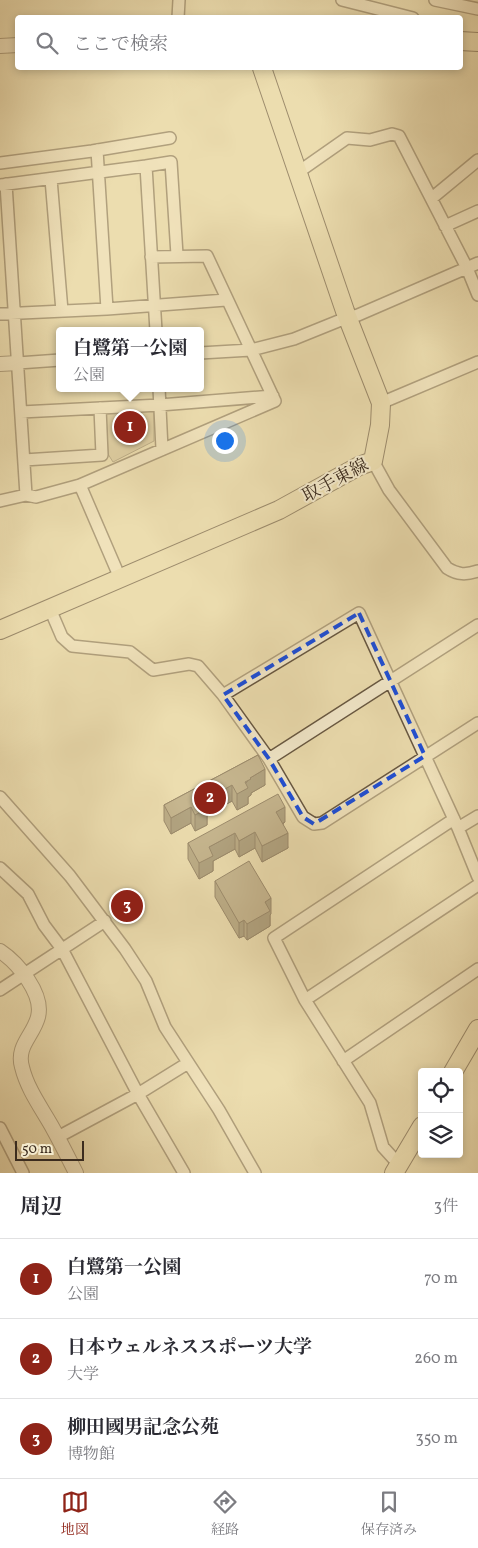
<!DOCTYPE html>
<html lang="ja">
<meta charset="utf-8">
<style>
body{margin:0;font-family:Vollkorn,"Noto Serif JP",serif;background:#f7f7f7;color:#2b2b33}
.controls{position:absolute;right:15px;bottom:15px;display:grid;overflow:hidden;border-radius:5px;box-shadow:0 2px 8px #0003}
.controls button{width:45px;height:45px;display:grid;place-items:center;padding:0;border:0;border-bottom:1px solid #e1e1e2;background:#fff;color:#2b2b33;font:25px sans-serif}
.scale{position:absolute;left:15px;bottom:12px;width:69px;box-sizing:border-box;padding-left:5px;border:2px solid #3c2c1e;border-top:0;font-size:14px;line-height:18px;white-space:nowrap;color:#3c2c1e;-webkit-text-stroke:4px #f3e9cb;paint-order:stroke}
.you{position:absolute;left:224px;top:440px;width:18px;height:18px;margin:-12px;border:4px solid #fff;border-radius:50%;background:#1a73e8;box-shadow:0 0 0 8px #1a73e833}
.badge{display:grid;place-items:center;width:32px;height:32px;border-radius:50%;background:#8f2418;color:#fff;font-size:16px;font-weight:700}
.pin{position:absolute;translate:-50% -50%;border:2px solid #fff;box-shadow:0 1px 5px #0006}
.popup{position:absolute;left:56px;top:327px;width:148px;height:65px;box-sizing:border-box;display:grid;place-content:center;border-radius:5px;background:#fff;filter:drop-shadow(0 1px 4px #0005);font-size:16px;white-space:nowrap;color:#7c7c81}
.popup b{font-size:19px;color:#2b2b33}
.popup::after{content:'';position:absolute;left:50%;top:100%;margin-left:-10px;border:10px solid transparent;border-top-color:#fff}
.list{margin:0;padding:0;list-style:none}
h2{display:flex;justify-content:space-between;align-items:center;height:65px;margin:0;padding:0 20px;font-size:21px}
h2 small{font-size:16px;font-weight:400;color:#7c7c81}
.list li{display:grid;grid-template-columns:32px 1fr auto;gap:15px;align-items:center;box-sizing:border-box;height:80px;padding:0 20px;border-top:1px solid #e1e1e2}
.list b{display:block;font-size:19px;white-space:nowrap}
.list p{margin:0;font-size:16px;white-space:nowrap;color:#7c7c81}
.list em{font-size:16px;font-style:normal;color:#7c7c81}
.icon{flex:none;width:28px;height:28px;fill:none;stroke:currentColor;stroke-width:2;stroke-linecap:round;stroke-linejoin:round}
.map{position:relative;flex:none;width:478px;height:1173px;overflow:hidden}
.search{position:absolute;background:#fff;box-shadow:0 2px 8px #0003;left:15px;right:15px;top:15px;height:55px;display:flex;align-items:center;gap:12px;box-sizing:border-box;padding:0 18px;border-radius:5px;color:#7c7c81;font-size:19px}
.sheet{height:305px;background:#fff}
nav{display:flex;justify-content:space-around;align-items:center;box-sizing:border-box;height:70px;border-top:1px solid #e1e1e2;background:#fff;font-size:14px;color:#7c7c81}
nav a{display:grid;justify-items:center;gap:2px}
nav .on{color:#8f2418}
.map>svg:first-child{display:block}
.green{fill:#cebf96;stroke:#85765a}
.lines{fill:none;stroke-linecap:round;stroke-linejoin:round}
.minor-casing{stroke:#685842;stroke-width:14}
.tertiary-casing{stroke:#685842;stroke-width:16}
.primary-casing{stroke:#3c2c1e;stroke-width:20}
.minor{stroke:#f3e9cb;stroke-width:11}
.tertiary{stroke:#f3e9cb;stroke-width:14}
.primary{stroke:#ecddaf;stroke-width:18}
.wall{fill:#83755a;stroke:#3c2c1e}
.shaded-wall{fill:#6a5f4a;stroke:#3c2c1e}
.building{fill:#988869;stroke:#3c2c1e}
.marked{fill:none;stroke:#1d4ed8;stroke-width:4;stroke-dasharray:10 6;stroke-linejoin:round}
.labels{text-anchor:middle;stroke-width:4;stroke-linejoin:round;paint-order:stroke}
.street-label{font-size:18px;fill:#3c2c1e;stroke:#f3e9cb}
</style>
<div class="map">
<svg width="478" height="1173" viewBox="0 0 478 1173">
<rect width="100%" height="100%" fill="#ecddaf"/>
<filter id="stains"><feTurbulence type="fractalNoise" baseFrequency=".004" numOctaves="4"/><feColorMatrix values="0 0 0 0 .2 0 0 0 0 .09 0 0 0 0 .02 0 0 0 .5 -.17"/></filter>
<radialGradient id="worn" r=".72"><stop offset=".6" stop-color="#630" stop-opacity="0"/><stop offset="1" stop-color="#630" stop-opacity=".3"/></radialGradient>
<path class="green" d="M 154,410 L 154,441 L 113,462 L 108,454 L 106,413 Z"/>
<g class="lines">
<defs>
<path id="minor" d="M 342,0 L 413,18
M 435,0 L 478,9
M 178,18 L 179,0
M 97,150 L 107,309
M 0,163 L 92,151 L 170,138
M 146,166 L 171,162 L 177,255
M 297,173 L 347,138 L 370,140 L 392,134 L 399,136 L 467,268 L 478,295
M 51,179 L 62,311
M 6,184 L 26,495
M 0,185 L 146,166 L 156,331
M 432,198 L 478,160
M 445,226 L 478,211
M 0,314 L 107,309 L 226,300
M 200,353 L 251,350 L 294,339 L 341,320 L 358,315 L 478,263
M 18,363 L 60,360
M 159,388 L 162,449
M 381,403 L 478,362
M 21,412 L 160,405 L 273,396
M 24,460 L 102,455 L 100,408
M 373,461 L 389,490 L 447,568 C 458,575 466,575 478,571
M 80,485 L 120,578
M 0,501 L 26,495 L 36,497 L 80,485 L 275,401 L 207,256 L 151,257
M 50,609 L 62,637 L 72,646 L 130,652 L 153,670 L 189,664 L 198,666 L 223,695 L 269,759 L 303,817 L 314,824 L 322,823 L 478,723
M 223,695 L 359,613 L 458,828 L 478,877
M 269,759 L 478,625
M 0,797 L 70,876 L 125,949 L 146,981 L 165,1027 L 219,1110 L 255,1173
M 458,828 L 478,816
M 0,868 L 28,894 L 44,925 L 62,949 L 138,1094 L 184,1173
M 0,990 L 105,921
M 305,1000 L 478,885
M 343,1061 L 478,969
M 0,1128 L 23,1173
M 58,1137 L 138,1094 L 188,1063
M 400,1163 L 393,1158 L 383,1147 L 370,1103 L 305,1000 L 274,938 L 454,819"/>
<path id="tertiary" d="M 0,46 L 18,45
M 0,364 L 18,363
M 0,951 C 18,963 44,994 38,1017 C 33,1036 16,1046 22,1067 C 27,1088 40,1106 51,1125 C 60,1141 68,1157 76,1173"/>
<path id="primary" d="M 460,41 L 478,42
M 0,630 L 279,510 L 359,466 L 373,461 L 380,425 L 381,403 L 345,311 L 262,68
M 453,1072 L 478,1029
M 394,1173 L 422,1126"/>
</defs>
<use href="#minor" class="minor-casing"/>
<use href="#tertiary" class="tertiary-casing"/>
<use href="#primary" class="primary-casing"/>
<use href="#minor" class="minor"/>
<use href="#tertiary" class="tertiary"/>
<use href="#primary" class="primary"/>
</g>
<path class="wall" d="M 258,755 L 265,785 L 251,793 L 251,795 L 248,797 L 248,804 L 237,810 L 232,801 L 207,815 L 207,825 L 195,831 L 191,823 L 171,834 L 164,821 L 164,805 Z
M 285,822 L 283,824 L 288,848 L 262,862 L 255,848 L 239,857 L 235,849 L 213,861 L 213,871 L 199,879 L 188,859 L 188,843 Z
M 215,881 L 271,914 L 270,915 L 270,926 L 247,940 L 244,936 L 239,938 L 215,897 Z"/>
<path class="shaded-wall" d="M 265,769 L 265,785 L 251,793 L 251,795 L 248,797 L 248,804 L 237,810 L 237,794 L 250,778 Z
M 232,785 L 232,801 L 207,815 L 207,825 L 195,831 L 195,815 L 202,802 Z
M 191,807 L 191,823 L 171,834 L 171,818 Z
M 285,807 L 285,822 L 276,827 L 276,812 Z
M 255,832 L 255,848 L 239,857 L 239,841 Z
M 235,833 L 235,849 L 213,861 L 213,871 L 199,879 L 199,863 L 209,847 Z
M 288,833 L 288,848 L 262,862 L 262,846 Z
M 271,898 L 271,914 L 270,915 L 270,926 L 247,940 L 247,924 L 265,902 Z
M 244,920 L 244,936 L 239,938 L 239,923 Z"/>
<path class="building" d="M 258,755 L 265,769 L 250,778 L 251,779 L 245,782 L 248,788 L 237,794 L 232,785 L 202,802 L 207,809 L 195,815 L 191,807 L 171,818 L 164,805 Z
M 278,794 L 285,807 L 276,812 L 288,833 L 262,846 L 255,832 L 239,841 L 235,833 L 209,847 L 213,856 L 199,863 L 188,843 Z
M 249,861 L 271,898 L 265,902 L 270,911 L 247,924 L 244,920 L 239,923 L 215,881 Z"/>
<path d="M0 0H478V1173H0ZM 359,613 L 425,756 L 314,824 L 303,817 L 269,759 L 223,695 Z" fill="#ecddaf" fill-opacity=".55" fill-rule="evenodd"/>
<path class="marked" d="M 359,613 L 425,756 L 314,824 L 303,817 L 269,759 L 223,695 Z"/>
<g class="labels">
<g class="street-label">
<text transform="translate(335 480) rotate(-28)" y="6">取手東線</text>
</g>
</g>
<rect width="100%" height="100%" filter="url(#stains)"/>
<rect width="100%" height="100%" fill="url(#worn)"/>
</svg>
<div class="controls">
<button><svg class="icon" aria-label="locate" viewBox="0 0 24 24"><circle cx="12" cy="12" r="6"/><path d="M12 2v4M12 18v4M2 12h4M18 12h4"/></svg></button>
<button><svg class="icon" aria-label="layers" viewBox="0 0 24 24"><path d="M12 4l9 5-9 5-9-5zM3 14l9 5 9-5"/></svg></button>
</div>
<div class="scale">50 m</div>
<div class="you"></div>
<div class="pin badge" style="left:130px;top:427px">1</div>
<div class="popup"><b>白鷺第一公園</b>公園</div>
<div class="pin badge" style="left:210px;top:798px">2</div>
<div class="pin badge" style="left:127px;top:906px">3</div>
<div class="search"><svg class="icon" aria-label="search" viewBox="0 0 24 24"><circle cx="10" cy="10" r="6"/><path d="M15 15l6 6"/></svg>ここで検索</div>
</div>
<section class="sheet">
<h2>周辺<small>3件</small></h2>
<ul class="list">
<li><span class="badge">1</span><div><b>白鷺第一公園</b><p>公園</p></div><em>70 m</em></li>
<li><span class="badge">2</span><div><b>日本ウェルネススポーツ大学</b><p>大学</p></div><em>260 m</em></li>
<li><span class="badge">3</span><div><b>柳田國男記念公苑</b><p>博物館</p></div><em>350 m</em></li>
</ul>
</section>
<nav>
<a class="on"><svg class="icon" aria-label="map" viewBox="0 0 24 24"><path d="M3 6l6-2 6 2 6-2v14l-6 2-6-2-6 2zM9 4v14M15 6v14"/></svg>地図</a>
<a><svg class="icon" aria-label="directions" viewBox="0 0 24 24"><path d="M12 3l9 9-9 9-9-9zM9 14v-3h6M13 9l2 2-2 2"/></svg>経路</a>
<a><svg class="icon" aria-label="saved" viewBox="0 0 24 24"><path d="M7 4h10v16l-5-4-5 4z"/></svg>保存済み</a>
</nav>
